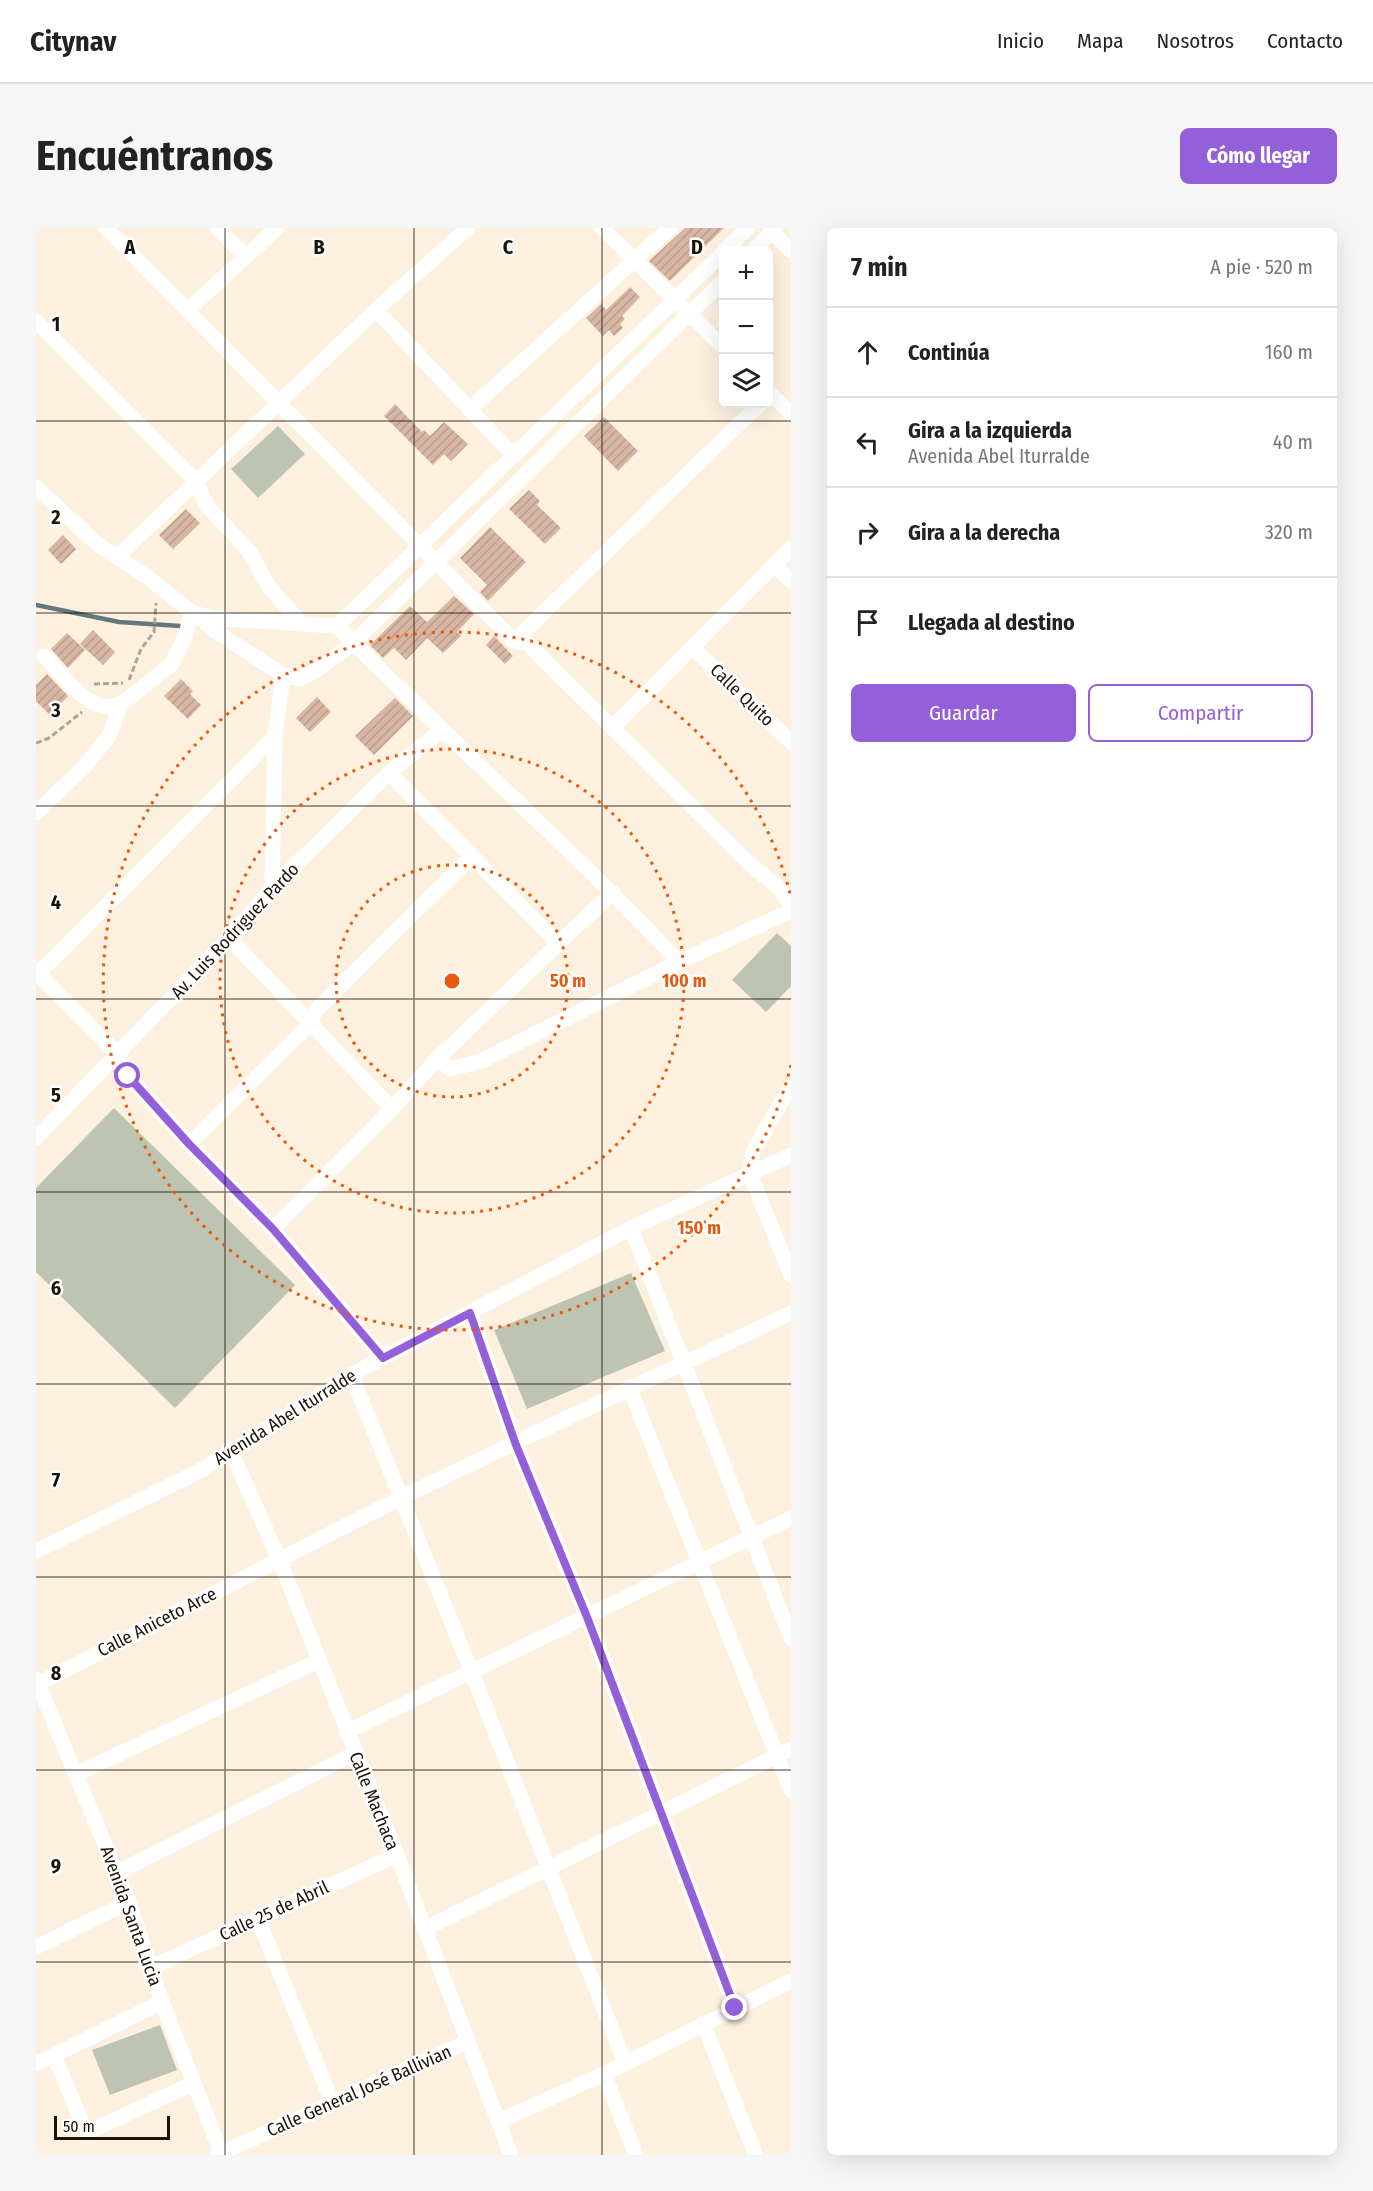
<!DOCTYPE html>
<html lang="es">
<meta charset="utf-8">
<style>
body{margin:0;font-family:"Fira Sans Condensed",sans-serif;background:#f6f6f6;color:#222}
.controls{position:absolute;right:18px;top:18px;display:grid;overflow:hidden;border-radius:9px;box-shadow:0 6px 24px #0002}
.controls button{width:54px;height:54px;display:grid;place-items:center;padding:0;border:0;border-bottom:2px solid #e0e0e0;background:#fff;color:#222;font:30px sans-serif}
.scale{position:absolute;left:18px;bottom:15px;width:116px;box-sizing:border-box;padding-left:6px;border:3px solid #1a1308;border-top:0;font-size:16px;line-height:21px;white-space:nowrap;color:#1a1308;-webkit-text-stroke:4px #fff;paint-order:stroke}
.stop{position:absolute;width:18px;height:18px;margin:-14px;border:4px solid #9460d9;border-radius:50%;background:#fff}
.stop.end{background:#9460d9;border-color:#fff;box-shadow:0 2px 6px #0008}
.list{margin:0;padding:0;list-style:none}
h2{display:flex;justify-content:space-between;align-items:center;height:78px;margin:0;padding:0 24px;font-size:26px}
h2 small{font-size:20px;font-weight:400;color:#767676}
.list li{display:grid;grid-template-columns:39px 1fr auto;gap:18px;align-items:center;box-sizing:border-box;height:90px;padding:0 24px;border-top:2px solid #e0e0e0}
.list b{display:block;font-size:22px;white-space:nowrap}
.list p{margin:0;font-size:20px;white-space:nowrap;color:#767676}
.list em{font-size:20px;font-style:normal;color:#767676}
.actions{display:flex;gap:12px;padding:18px 24px}
.actions a{flex:1;padding:14px 0;border:2px solid #9460d9;border-radius:9px;text-align:center;font-size:21px;color:#9460d9}
.actions .main{background:#9460d9;color:#fff}
.icon{flex:none;width:33px;height:33px;fill:none;stroke:currentColor;stroke-width:2;stroke-linecap:round;stroke-linejoin:round}
.map{position:relative;flex:none;width:755px;height:1927px;overflow:hidden;border-radius:9px}
header{display:flex;align-items:center;gap:36px;box-sizing:border-box;height:84px;padding:0 30px;background:#fff;border-bottom:2px solid #e0e0e0}
header strong{font-size:28px}
nav{display:flex;gap:33px;margin-inline-start:auto;font-size:21px}
.intro{display:flex;align-items:center;justify-content:space-between;box-sizing:border-box;height:144px;padding:0 36px}
h1{margin:0;font-size:42px}
.button{padding:15px 27px;border-radius:9px;background:#9460d9;color:#fff;font-size:21px;font-weight:700}
main{display:flex;gap:36px;padding:0 36px}
aside{flex:1;background:#fff;border-radius:9px;box-shadow:0 6px 24px #0002}
.map>svg:first-child{display:block}
.grass{fill:#bdc4b1}
.lines{fill:none;stroke-linecap:round;stroke-linejoin:round}
.stream{stroke:#63787d;stroke-width:4.5}
.building{fill:url(#building-hatch)}
.path{stroke:#b0a495;stroke-width:3;stroke-dasharray:6 3;stroke-linecap:butt}
.minor{stroke:#fff;stroke-width:15}
.route{stroke:#9460d9;stroke-width:8}
.grid{fill:none;stroke:#1a1308;stroke-width:1.5;stroke-opacity:0.55}
.ring{fill:none;stroke:#e8590c;stroke-width:3;stroke-dasharray:3 6}
.labels{text-anchor:middle;stroke-width:5;stroke-linejoin:round;paint-order:stroke}
.street-label{font-size:18px;fill:#1a1308;stroke:#fff}
.grid-label{font-size:20px;text-anchor:middle;font-weight:bold;fill:#1a1308;stroke:#fff;stroke-width:5;stroke-linejoin:round;paint-order:stroke}
.centre{fill:#e8590c;stroke:#fff;stroke-width:3}
.ring-label{font-size:18px;text-anchor:middle;font-weight:bold;fill:#e8590c;stroke:#fff;stroke-width:5;stroke-linejoin:round;paint-order:stroke}
</style>
<header>
<strong>Citynav</strong>
<nav><a>Inicio</a><a>Mapa</a><a>Nosotros</a><a>Contacto</a></nav>
</header>
<div class="intro"><h1>Encuéntranos</h1><a class="button">Cómo llegar</a></div>
<main>
<div class="map">
<svg width="755" height="1927" viewBox="0 0 755 1927">
<defs>
<pattern id="building-hatch" width="6" height="6" patternUnits="userSpaceOnUse" patternTransform="scale(1.5)"><rect width="6" height="6" fill="#d7b7a4"/><path d="M-1 1l2-2M0 6l6-6M5 7l2-2" fill="none" stroke="#b89c8c"/></pattern>
</defs>
<rect width="100%" height="100%" fill="#fef0df"/>
<path class="grass" d="M 242,198 L 269,226 L 222,270 L 195,241 Z
M 741,705 L 755,718 L 755,758 L 730,784 L 696,752 Z
M 78,880 L 259,1057 L 139,1180 L 0,1044 L 0,960 Z
M 595,1045 L 629,1123 L 491,1181 L 458,1102 Z
M 124,1797 L 141,1842 L 74,1867 L 56,1822 Z"/>
<g class="lines">
<path class="stream" d="M 0,377 L 83,394 L 144,398"/>
</g>
<path class="building" d="M 649,0 L 688,0 L 634,53 L 613,33 Z
M 594,59 L 604,69 L 586,88 L 589,91 L 584,96 L 587,100 L 578,108 L 573,102 L 567,108 L 550,90 L 565,76 L 570,82 Z
M 359,176 L 386,204 L 388,202 L 394,208 L 408,194 L 432,216 L 415,233 L 408,226 L 397,237 L 348,188 Z
M 568,189 L 602,223 L 582,243 L 548,208 Z
M 493,262 L 504,273 L 501,277 L 525,300 L 509,316 L 473,281 Z
M 150,281 L 164,295 L 137,321 L 123,307 Z
M 454,299 L 490,334 L 452,373 L 444,364 L 451,357 L 424,330 Z
M 27,307 L 40,321 L 25,336 L 12,322 Z
M 418,368 L 438,386 L 421,404 L 425,408 L 407,425 L 391,410 L 370,432 L 358,420 L 347,430 L 334,417 L 374,378 L 391,394 Z
M 57,402 L 79,424 L 67,437 L 44,416 Z
M 31,405 L 49,422 L 32,440 L 15,421 Z
M 458,408 L 477,428 L 469,436 L 450,417 Z
M 11,446 L 32,468 L 14,487 L 0,473 L 0,457 Z
M 145,451 L 157,463 L 154,466 L 165,477 L 152,491 L 128,468 Z
M 281,469 L 295,484 L 274,504 L 260,490 Z
M 359,470 L 377,488 L 338,527 L 319,508 Z"/>
<g class="lines">
<path class="path" d="M 93,452 L 105,421 L 118,404 L 120,375
M 58,456 L 87,455
M 0,515 L 13,510 L 46,484"/>
<path class="minor" d="M 70,0 L 478,413 L 491,415 L 717,639 L 740,657 L 755,676
M 181,0 L 210,29
M 566,0 L 688,120
M 736,4 L 755,23
M 689,22 L 712,0
M 717,22 L 740,0
M 152,82 L 241,0
M 340,82 L 476,226
M 0,93 L 160,253 L 171,278 L 213,323 L 233,359 L 266,396 L 301,398 C 413,512 533,618 643,734
M 732,163 L 755,186
M 435,180 L 634,0
M 0,259 L 61,316 L 114,351 L 182,405 L 247,447 L 239,508 L 236,660
M 81,329 L 340,82 L 432,0
M 738,337 L 755,353
M 301,398 L 688,24
M 478,413 L 724,176
M 657,420 L 755,514
M 8,428 C 28,448 54,489 85,476
M 247,447 L 264,451 L 284,440 L 317,415 L 688,52
M 577,499 L 755,320
M 353,545 L 522,715
M 0,585 L 49,538 L 73,508 L 85,476 L 135,437 L 150,407 L 155,384 C 190,396 229,391 266,396
M 193,710 L 356,881
M 0,744 L 83,827 L 92,848 L 153,916 L 237,1001 L 347,1130
M 2,746 L 239,508
M 402,830 L 414,841 L 445,833 L 643,734 L 755,683
M 755,858 L 717,923 L 714,946 L 755,1047
M 0,910 L 193,710 L 236,660 L 353,545 L 405,502
M 153,916 L 274,796 L 280,782 L 435,629
M 595,1000 L 755,1410
M 237,1001 L 356,881 L 402,830 L 577,664
M 434,1085 L 480,1217 L 551,1389 L 699,1780
M 315,1146 L 436,1445 L 589,1835
M 593,1159 L 755,1562
M 194,1221 L 243,1331 L 361,1627 L 475,1927
M 0,1323 L 162,1244 L 331,1138 L 595,1000 L 755,927
M 0,1451 L 93,1674 L 126,1774 L 186,1927
M 0,1457 C 121,1395 241,1332 363,1271 C 492,1207 624,1147 755,1085
M 310,1504 L 755,1290
M 40,1546 L 282,1433
M 80,1645 L 318,1526
M 222,1691 L 297,1876
M 388,1701 L 755,1521
M 0,1719 L 93,1674
M 116,1739 L 361,1627
M 667,1795 L 720,1927
M 18,1827 L 50,1905 L 158,1855
M 0,1836 L 126,1774
M 568,1846 L 600,1927
M 463,1893 L 568,1846 L 755,1753
M 181,1927 L 431,1814"/>
</g>
<g class="lines">
<path class="route" d="M 92,848 L 153,916 L 237,1001 L 347,1130 L 434,1085 L 480,1217 L 551,1389 L 699,1780"/>
</g>
<path class="grid" d="M 189,0 L 189,1927M 378,0 L 378,1927M 566,0 L 566,1927M 0,193 L 755,193M 0,385 L 755,385M 0,578 L 755,578M 0,771 L 755,771M 0,964 L 755,964M 0,1156 L 755,1156M 0,1349 L 755,1349M 0,1542 L 755,1542M 0,1734 L 755,1734"/>
<g class="ring">
<circle cx="416" cy="753" r="116"/>
<circle cx="416" cy="753" r="232"/>
<path d="M755 837A349 349 0 1 1 755 669"/>
</g>
<g class="labels">
<g class="street-label">
<text transform="translate(706 467) rotate(44)" y="6">Calle Quito</text>
<text transform="translate(199 703) rotate(-47)" y="6">Av. Luis Rodriguez Pardo</text>
<text transform="translate(249 1189) rotate(-32)" y="6">Avenida Abel Iturralde</text>
<text transform="translate(121 1394) rotate(-27)" y="6">Calle Aniceto Arce</text>
<text transform="translate(338 1573) rotate(68)" y="6">Calle Machaca</text>
<text transform="translate(238 1683) rotate(-25)" y="6">Calle 25 de Abril</text>
<text transform="translate(95 1688) rotate(70)" y="6">Avenida Santa Lucia</text>
<text transform="translate(323 1863) rotate(-24)" y="6">Calle General José Ballivian</text>
</g>
</g>
<g class="grid-label">
<text x="94" y="26">A</text>
<text x="283" y="26">B</text>
<text x="472" y="26">C</text>
<text x="661" y="26">D</text>
<text x="20" y="103">1</text>
<text x="20" y="296">2</text>
<text x="20" y="489">3</text>
<text x="20" y="681">4</text>
<text x="20" y="874">5</text>
<text x="20" y="1067">6</text>
<text x="20" y="1259">7</text>
<text x="20" y="1452">8</text>
<text x="20" y="1645">9</text>
</g>
<circle cx="416" cy="753" r="9" class="centre"/>
<g class="ring-label">
<text x="532" y="759">50 m</text>
<text x="648" y="759">100 m</text>
<text x="663" y="1006">150 m</text>
</g>
</svg>
<div class="controls">
<button>+</button>
<button>−</button>
<button><svg class="icon" aria-label="layers" viewBox="0 0 24 24"><path d="M12 4l9 5-9 5-9-5zM3 14l9 5 9-5"/></svg></button>
</div>
<div class="scale">50 m</div>
<div class="stop" style="left:92px;top:848px"></div>
<div class="stop end" style="left:699px;top:1780px"></div>
</div>
<aside>
<h2>7 min<small>A pie · 520 m</small></h2>
<ul class="list">
<li><svg class="icon" aria-label="ahead" viewBox="0 0 24 24"><path d="M12 20V5M6 11l6-6 6 6"/></svg><div><b>Continúa</b></div><em>160 m</em></li>
<li><svg class="icon" aria-label="left" viewBox="0 0 24 24"><path d="M17 20v-9H6M10 6l-5 5 5 5"/></svg><div><b>Gira a la izquierda</b><p>Avenida Abel Iturralde</p></div><em>40 m</em></li>
<li><svg class="icon" aria-label="right" viewBox="0 0 24 24"><path d="M7 20v-9h11M14 6l5 5-5 5"/></svg><div><b>Gira a la derecha</b></div><em>320 m</em></li>
<li><svg class="icon" aria-label="arrive" viewBox="0 0 24 24"><path d="M6 21V4h12l-3 4 3 4H6"/></svg><div><b>Llegada al destino</b></div></li>
</ul>
<div class="actions"><a class="main">Guardar</a><a>Compartir</a></div>
</aside>
</main>
